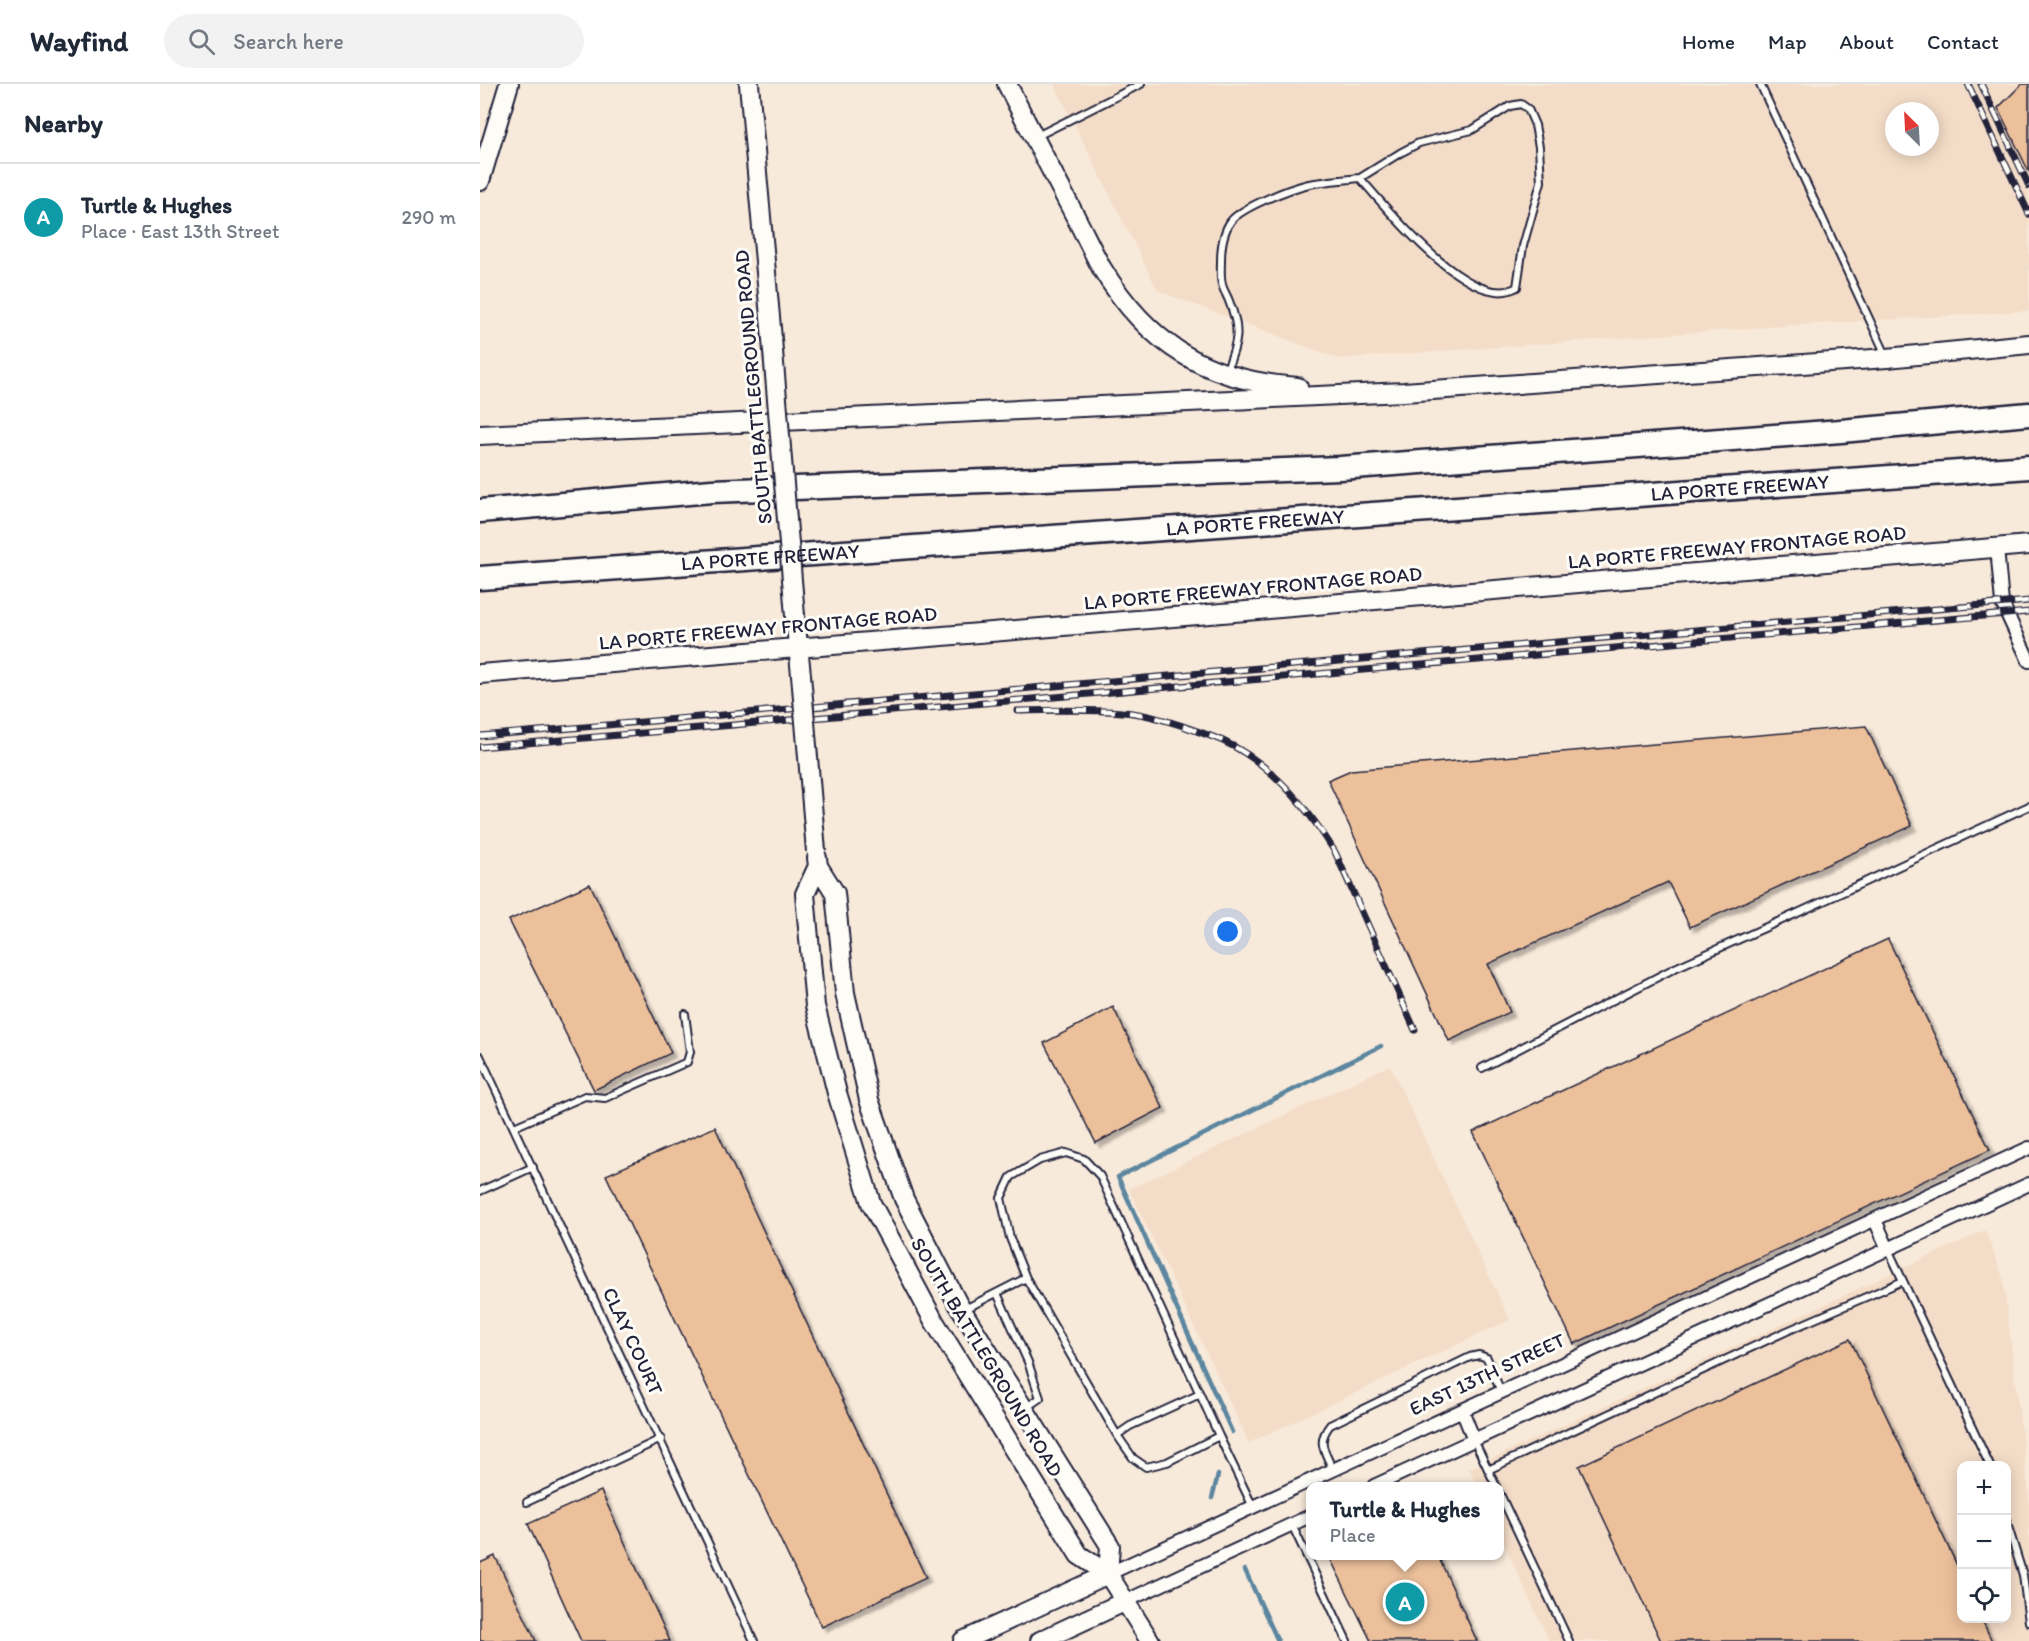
<!DOCTYPE html>
<meta charset="utf-8">
<style>
body{margin:0;font-family:Itim,sans-serif;background:#f2f2f3;color:#1f2937}
.controls{position:absolute;right:18px;bottom:18px;display:grid;overflow:hidden;border-radius:12px;box-shadow:0 3px 15px #0003}
.controls button{width:54px;height:54px;display:grid;place-items:center;padding:0;border:0;border-bottom:2px solid #e0e1e3;background:#fff;color:#1f2937;font:30px sans-serif}
.compass{position:absolute;left:1405px;top:18px;width:54px;height:54px;border-radius:50%;background:#fff;box-shadow:0 3px 15px #0003;rotate:336deg}
.you{position:absolute;left:748px;top:848px;width:21px;height:21px;margin:-15px;border:4px solid #fff;border-radius:50%;background:#1a73e8;box-shadow:0 0 0 9px #1a73e833}
.badge{display:grid;place-items:center;width:39px;height:39px;border-radius:50%;background:#c8321e;color:#fff;font-size:20px;font-weight:700}
.pin{position:absolute;translate:-50% -50%;border:3px solid #fff;box-shadow:0 2px 6px #0006}
.popup{position:absolute;left:826px;top:1398px;width:198px;height:78px;box-sizing:border-box;display:grid;place-content:center;border-radius:12px;background:#fff;filter:drop-shadow(0 2px 4px #0005);font-size:20px;white-space:nowrap;color:#747a83}
.popup b{font-size:22px;color:#1f2937}
.popup::after{content:'';position:absolute;left:50%;top:100%;margin-left:-12px;border:12px solid transparent;border-top-color:#fff}
.list{margin:0;padding:0;list-style:none}
h2{display:flex;justify-content:space-between;align-items:center;height:78px;margin:0;padding:0 24px;font-size:26px}
h2 small{font-size:20px;font-weight:400;color:#747a83}
.list li{display:grid;grid-template-columns:39px 1fr auto;gap:18px;align-items:center;box-sizing:border-box;height:108px;padding:0 24px;border-top:2px solid #e0e1e3}
.list b{display:block;font-size:22px;white-space:nowrap}
.list p{margin:0;font-size:20px;white-space:nowrap;color:#747a83}
.list em{font-size:20px;font-style:normal;color:#747a83}
.icon{flex:none;width:33px;height:33px;fill:none;stroke:currentColor;stroke-width:2;stroke-linecap:round;stroke-linejoin:round}
.map{position:relative;flex:none;width:1549px;height:1557px;overflow:hidden}
header{display:flex;align-items:center;gap:36px;box-sizing:border-box;height:84px;padding:0 30px;background:#fff;border-bottom:2px solid #e0e1e3}
header strong{font-size:28px}
nav{display:flex;gap:33px;margin-inline-start:auto;font-size:21px}
.search{width:420px;height:54px;background:#f2f2f3;display:flex;align-items:center;gap:15px;box-sizing:border-box;padding:0 21px;border-radius:33px;color:#747a83;font-size:22px}
main{display:flex}
aside{flex:1;background:#fff}
.map>svg:first-child{display:block}
.built{fill:#f4ddc8;fill-rule:evenodd}
.lines{fill:none;stroke-linecap:round;stroke-linejoin:round}
.stream{stroke:#5b869f;stroke-width:4.5}
.building{fill:#ecc09b;stroke:#22223b;stroke-width:1.5;filter:url(#shadow)}
.service-casing{stroke:#22223b;stroke-width:10}
.minor-casing{stroke:#22223b;stroke-width:16}
.secondary-casing{stroke:#22223b;stroke-width:22}
.motorway-casing{stroke:#22223b;stroke-width:27}
.service{stroke:#fdfcf7;stroke-width:6}
.minor{stroke:#fdfcf7;stroke-width:12}
.secondary{stroke:#fdfcf7;stroke-width:18}
.motorway{stroke:#fdfcf7;stroke-width:22}
.rail-casing{stroke:#22223b;stroke-width:7}
.rail{stroke:#fdfcf7;stroke-width:4.5;stroke-dasharray:14;stroke-linecap:butt}
.secondary-bridge-casing{stroke:#22223b;stroke-width:22;stroke-linecap:butt}
.secondary-bridge{stroke:#fdfcf7;stroke-width:18}
.labels{text-anchor:middle;stroke-width:6;stroke-linejoin:round;paint-order:stroke}
.street-label{font-size:20px;fill:#22223b;stroke:#fdfcf7}
</style>
<header>
<strong>Wayfind</strong>
<div class="search"><svg class="icon" aria-label="search" viewBox="0 0 24 24"><circle cx="10" cy="10" r="6"/><path d="M15 15l6 6"/></svg>Search here</div>
<nav><a>Home</a><a>Map</a><a>About</a><a>Contact</a></nav>
</header>
<main>
<aside>
<h2>Nearby<small></small></h2>
<ul class="list">
<li><span class="badge" style="background:#0f9aa8">A</span><div><b>Turtle &amp; Hughes</b><p>Place · East 13th Street</p></div><em>290 m</em></li>
</ul>
</aside>
<div class="map">
<svg width="1549" height="1557" viewBox="0 0 1549 1557">
<defs>
<filter id="shadow"><feDropShadow dx="4.5" dy="4.5" stdDeviation="1.5" flood-color="#0004"/></filter>
</defs>
<rect width="100%" height="100%" fill="#f8eadb"/>
<filter id="ink" filterUnits="userSpaceOnUse"><feTurbulence type="fractalNoise" baseFrequency=".0167" numOctaves="2"/><feDisplacementMap in="SourceGraphic" scale="12" xChannelSelector="R" yChannelSelector="G"/><feConvolveMatrix kernelMatrix="1 2 1 2 8 2 1 2 1" color-interpolation-filters="sRGB"/></filter>
<g filter="url(#ink)">
<path class="built" d="M 574,0 L 1549,0 L 1549,227 L 1302,242 L 859,275 L 678,207 ZM 1414,27 L 1450,27 L 1450,63 L 1414,63 Z
M 910,981 L 1030,1236 L 769,1359 L 649,1105 Z
M 1505,1146 L 1523,1193 L 1549,1410 L 1549,1557 L 1069,1557 L 1020,1451 L 1020,1402 L 997,1402 L 989,1385 ZM 1482,1382 L 1526,1382 L 1526,1534 L 1482,1534 Z"/>
<g class="lines">
<path class="stream" d="M 752,1348 L 638,1093 L 901,962
M 732,1414 L 738,1391
M 765,1486 L 798,1557"/>
</g>
<path class="building" d="M 1542,0 L 1549,0 L 1549,88 L 1518,24 Z
M 1386,642 L 1432,742 L 1210,843 L 1188,798 L 1008,880 L 1030,928 L 969,957 L 848,696 L 871,686 Z
M 110,800 L 191,969 L 114,1006 L 29,836 Z
M 1408,855 L 1510,1066 L 1094,1260 L 993,1048 Z
M 633,923 L 683,1024 L 616,1059 L 564,959 Z
M 235,1043 L 446,1494 L 342,1543 L 126,1091 Z
M 1370,1255 L 1482,1492 L 1482,1534 L 1501,1534 L 1512,1557 L 1181,1557 L 1099,1382 Z
M 121,1407 L 190,1557 L 101,1557 L 48,1440 Z
M 15,1472 L 56,1557 L 0,1557 L 0,1479 Z
M 849,1472 L 958,1472 L 997,1557 L 891,1557 Z"/>
<g class="lines">
<defs>
<path id="service" d="M 1280,0 L 1406,271
M 557,52 L 661,0
M 746,287 C 758,259 761,246 749,217 C 747,211 743,206 742,200 C 740,193 741,184 741,177 C 741,164 743,148 751,137 C 762,123 811,104 829,100 C 846,97 863,96 880,94 C 907,125 992,230 1037,203 L 1043,162 L 1061,98 L 1059,63 L 1055,41 L 1048,25 L 1041,20 L 1030,22 L 992,46 L 939,59 L 920,69 L 880,94
M 0,972 L 274,1557
M 1002,984 L 1195,884 L 1322,827 L 1549,722
M 34,1043 L 105,1012 L 125,1014 L 207,978 L 210,968 L 205,930
M 0,1107 L 53,1083
M 1408,1165 L 1510,1382
M 517,1209 L 548,1278 L 560,1314 L 547,1323
M 485,1225 L 546,1194 L 637,1351 L 653,1374 L 666,1383 L 687,1378 L 739,1352 L 620,1092 L 604,1075 L 586,1069 L 560,1076 L 531,1093 L 521,1114 L 530,1154 L 546,1194
M 637,1351 L 650,1342 L 720,1310
M 739,1352 L 773,1423
M 994,1356 L 1016,1402
M 853,1386 C 845,1367 836,1359 850,1341 L 990,1273 L 999,1271 L 1007,1274 L 1021,1308
M 1008,1386 L 1307,1247 L 1423,1197
M 1020,1410 L 1089,1557
M 47,1418 L 181,1355
M 1526,1436 L 1543,1491 L 1549,1538
M 812,1441 L 867,1557"/>
<path id="minor" d="M 1517,464 L 1522,519 L 1549,577
M 1395,1136 L 1408,1165
M 982,1326 L 994,1356
M 894,1402 L 1549,1100
M 628,1490 L 1549,1064
M 646,1517 L 830,1432"/>
<path id="secondary" d="M 269,0 L 292,255
M 527,0 C 548,42 570,84 592,126 C 602,145 611,164 621,183 C 668,261 727,297 818,303
M 0,97 L 29,0
M 0,351 L 924,308 L 1407,274 L 1549,260
M 315,532 L 321,591
M 0,590 L 754,528 L 1549,461
M 337,774 L 338,782 L 355,809 L 365,909 L 389,1016 L 424,1115 L 478,1220 L 630,1462 L 628,1490
M 338,782 L 325,810 L 335,922 L 357,1009 L 391,1119 L 454,1237 L 599,1471 L 628,1490 L 670,1557
M 483,1557 L 628,1490
M 560,1557 L 646,1517"/>
<g id="motorway">
<path d="M 0,427 L 232,407 L 860,384 L 1361,347 L 1549,330"/>
<path id="s1" d="M 0,494 L 1549,383"/>
</g>
</defs>
<use href="#service" class="service-casing"/>
<use href="#minor" class="minor-casing"/>
<use href="#secondary" class="secondary-casing"/>
<use href="#motorway" class="motorway-casing"/>
<use href="#service" class="service"/>
<use href="#minor" class="minor"/>
<use href="#secondary" class="secondary"/>
<use href="#motorway" class="motorway"/>
<defs>
<path id="rail" d="M 1488,0 L 1549,130
M 1501,0 L 1549,102
M 537,627 C 572,626 607,625 642,628 C 662,629 681,635 700,641 C 714,646 729,651 743,657 C 791,679 828,724 855,768 L 935,946
M 0,652 L 1549,517
M 0,663 L 1549,528"/>
</defs>
<use href="#rail" class="rail-casing"/>
<use href="#rail" class="rail"/>
<defs>
<path id="secondary-bridge" d="M 292,255 L 315,532
M 321,591 L 336,767"/>
</defs>
<use href="#secondary-bridge" class="secondary-bridge-casing"/>
<use href="#secondary-bridge" class="secondary-bridge"/>
</g>
</g>
<g class="labels">
<g class="street-label">
<text transform="translate(273 303) rotate(-95)" y="7">SOUTH BATTLEGROUND ROAD</text>
<text dy="7" stroke="none"><textPath href="#s1" startOffset="1263">LA PORTE FREEWAY</textPath></text>
<text dy="7" stroke="none"><textPath href="#s1" startOffset="777">LA PORTE FREEWAY</textPath></text>
<text transform="translate(1257 463) rotate(-5)" y="7">LA PORTE FREEWAY FRONTAGE ROAD</text>
<text dy="7" stroke="none"><textPath href="#s1" startOffset="291">LA PORTE FREEWAY</textPath></text>
<text transform="translate(773 504) rotate(-5)" y="7">LA PORTE FREEWAY FRONTAGE ROAD</text>
<text transform="translate(288 544) rotate(-5)" y="7">LA PORTE FREEWAY FRONTAGE ROAD</text>
<text transform="translate(153 1257) rotate(65)" y="7">CLAY COURT</text>
<text transform="translate(507 1273) rotate(59)" y="7">SOUTH BATTLEGROUND ROAD</text>
<text transform="translate(1007 1290) rotate(-25)" y="7">EAST 13TH STREET</text>
</g>
</g>
</svg>
<div class="controls">
<button>+</button>
<button>−</button>
<button><svg class="icon" aria-label="locate" viewBox="0 0 24 24"><circle cx="12" cy="12" r="6"/><path d="M12 2v4M12 18v4M2 12h4M18 12h4"/></svg></button>
</div>
<svg class="compass" viewBox="-18 -18 36 36"><path d="M0-13l5 13h-10z" fill="#e53935"/><path d="M0 13l5-13h-10z" fill="#747a83"/></svg>
<div class="you"></div>
<div class="pin badge" style="left:925px;top:1518px;background:#0f9aa8">A</div>
<div class="popup"><b>Turtle &amp; Hughes</b>Place</div>
</div>
</main>
